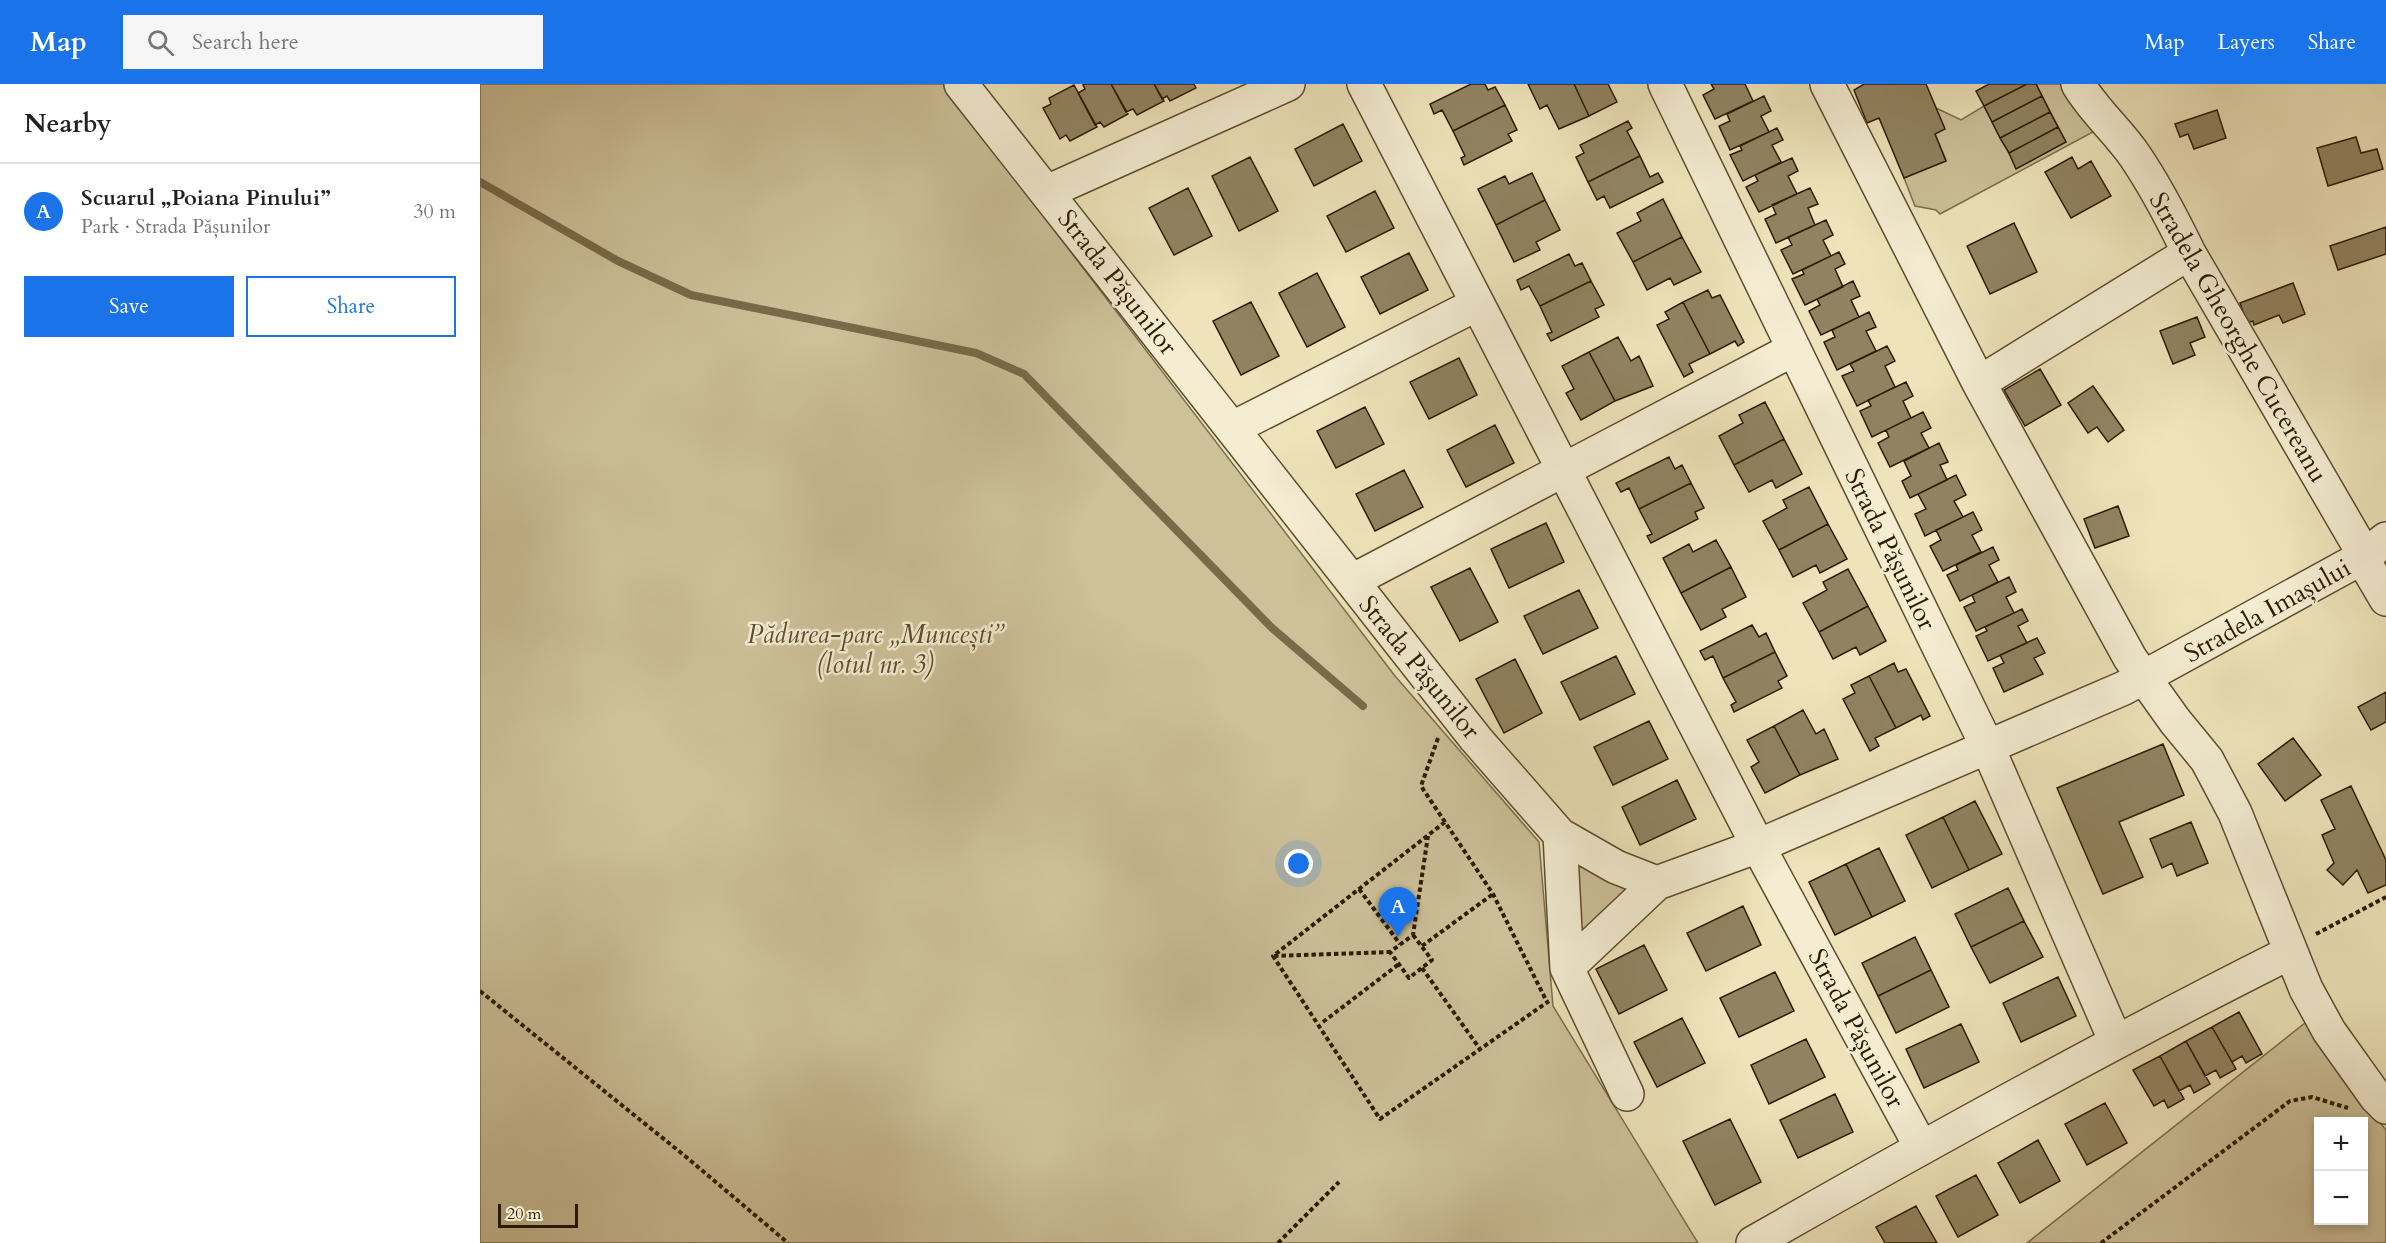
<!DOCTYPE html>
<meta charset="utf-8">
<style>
body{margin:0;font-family:Cardo,serif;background:#f6f6f6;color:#222}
.controls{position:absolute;right:18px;bottom:18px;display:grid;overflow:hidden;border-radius:0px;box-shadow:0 3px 9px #0003}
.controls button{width:54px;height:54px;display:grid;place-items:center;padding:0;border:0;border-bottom:2px solid #e0e0e0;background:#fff;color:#222;font:30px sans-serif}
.scale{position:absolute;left:18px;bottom:15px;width:80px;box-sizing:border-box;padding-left:6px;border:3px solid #2d1b00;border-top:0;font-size:16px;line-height:21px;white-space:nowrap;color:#2d1b00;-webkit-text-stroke:4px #f4edd2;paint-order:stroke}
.you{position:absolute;left:819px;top:780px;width:21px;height:21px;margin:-15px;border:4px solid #fff;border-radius:50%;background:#1a73e8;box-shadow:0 0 0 9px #1a73e833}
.badge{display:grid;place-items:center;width:39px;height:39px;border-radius:50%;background:#1a73e8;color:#fff;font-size:20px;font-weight:700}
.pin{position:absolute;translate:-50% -50px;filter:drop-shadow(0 2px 3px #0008)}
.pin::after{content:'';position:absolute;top:32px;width:21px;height:18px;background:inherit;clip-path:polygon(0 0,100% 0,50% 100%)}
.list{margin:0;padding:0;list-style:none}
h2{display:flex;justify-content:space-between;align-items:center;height:78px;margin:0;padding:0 24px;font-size:26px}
h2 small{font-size:20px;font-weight:400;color:#767676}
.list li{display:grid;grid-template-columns:39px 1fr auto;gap:18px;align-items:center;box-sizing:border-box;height:96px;padding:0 24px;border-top:2px solid #e0e0e0}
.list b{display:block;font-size:22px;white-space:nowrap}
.list p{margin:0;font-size:20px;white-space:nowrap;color:#767676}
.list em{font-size:20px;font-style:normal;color:#767676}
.actions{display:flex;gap:12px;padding:18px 24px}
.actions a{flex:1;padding:14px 0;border:2px solid #1a73e8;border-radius:0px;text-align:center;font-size:21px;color:#1a73e8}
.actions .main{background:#1a73e8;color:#fff}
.icon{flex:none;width:33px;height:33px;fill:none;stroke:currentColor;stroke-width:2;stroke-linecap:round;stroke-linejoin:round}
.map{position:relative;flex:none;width:1906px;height:1159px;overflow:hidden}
header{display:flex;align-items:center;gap:36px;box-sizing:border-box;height:84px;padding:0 30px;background:#1a73e8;color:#fff}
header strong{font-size:28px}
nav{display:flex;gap:33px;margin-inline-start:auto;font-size:21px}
.search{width:420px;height:54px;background:#f6f6f6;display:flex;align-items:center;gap:15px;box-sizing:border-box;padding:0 21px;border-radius:0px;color:#767676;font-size:22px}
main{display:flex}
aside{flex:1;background:#fff}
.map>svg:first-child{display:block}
.green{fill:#cdc19a;stroke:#7d6e4d;stroke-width:1.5;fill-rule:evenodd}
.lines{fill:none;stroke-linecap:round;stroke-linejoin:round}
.stream{stroke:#796a4a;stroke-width:8}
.building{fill:#918361;stroke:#2d1b00;stroke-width:1.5}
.minor-casing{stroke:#5d4d2e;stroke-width:36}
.path{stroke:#2d1b00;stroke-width:4;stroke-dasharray:4.5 3;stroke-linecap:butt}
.minor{stroke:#f4edd2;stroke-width:33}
.labels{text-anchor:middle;stroke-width:5;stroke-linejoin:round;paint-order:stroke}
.street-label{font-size:26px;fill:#2d1b00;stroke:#f4edd2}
.park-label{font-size:26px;font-style:italic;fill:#5d4d2e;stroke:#f4edd2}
</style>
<header>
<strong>Map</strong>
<div class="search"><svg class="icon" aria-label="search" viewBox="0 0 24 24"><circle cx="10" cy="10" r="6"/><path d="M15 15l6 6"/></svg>Search here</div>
<nav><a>Map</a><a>Layers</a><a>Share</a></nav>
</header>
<main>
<aside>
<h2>Nearby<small></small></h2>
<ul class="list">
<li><span class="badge">A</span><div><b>Scuarul „Poiana Pinului”</b><p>Park · Strada Pășunilor</p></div><em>30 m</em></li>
</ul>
<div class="actions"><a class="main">Save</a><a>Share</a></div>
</aside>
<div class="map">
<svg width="1906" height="1159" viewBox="0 0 1906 1159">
<rect width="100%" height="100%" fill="#eee3ba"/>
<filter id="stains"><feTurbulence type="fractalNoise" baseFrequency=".00333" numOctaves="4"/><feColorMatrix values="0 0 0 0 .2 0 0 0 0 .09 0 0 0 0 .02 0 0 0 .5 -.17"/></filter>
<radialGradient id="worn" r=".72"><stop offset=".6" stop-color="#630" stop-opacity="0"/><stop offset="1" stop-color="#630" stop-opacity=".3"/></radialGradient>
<path class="green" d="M 0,0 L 464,0 L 470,10 L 915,592 L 1059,758 L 1073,922 L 1218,1159 L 0,1159 Z
M 1556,0 L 1584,0 L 1613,48 L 1460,130 L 1456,126 L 1435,122 L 1424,94 L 1466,76 L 1455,50 L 1456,24 L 1481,36 L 1504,22 L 1537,84 L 1586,58 Z
M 1098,780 L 1150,806 L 1094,863 Z
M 1825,939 L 1870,1002 L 1906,1046 L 1906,1159 L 1547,1159 ZM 1838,1038 L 1884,1038 L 1884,1136 L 1838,1136 Z"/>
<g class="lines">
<path class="stream" d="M 0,98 L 138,177 L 211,211 L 496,269 L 544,290 L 791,543 L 883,622"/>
</g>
<path class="building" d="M 605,0 L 631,0 L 648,30 L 624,43 L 620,38 L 615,41 L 598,9 L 605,5 L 603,1 Z
M 631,0 L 674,0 L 684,17 L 657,31 L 653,25 L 646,28 Z
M 674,0 L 714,0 L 716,4 L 690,17 L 687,12 L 682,15 Z
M 991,0 L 1005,0 L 1008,6 L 1015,3 L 1025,21 L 973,47 L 962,26 L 954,30 L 950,20 Z
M 1048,0 L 1094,0 L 1109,32 L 1079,45 L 1067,21 L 1060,25 Z
M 1094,0 L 1128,0 L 1137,18 L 1109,32 Z
M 1231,0 L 1265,0 L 1273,17 L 1235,35 L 1223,11 L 1234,5 Z
M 1384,0 L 1446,0 L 1465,45 L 1455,50 L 1466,77 L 1424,94 L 1399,34 L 1387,39 L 1374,6 Z
M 1509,0 L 1547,0 L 1504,22 L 1496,7 Z
M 1547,0 L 1556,0 L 1562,12 L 1512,38 L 1504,22 Z
M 594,1 L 617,43 L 590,57 L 586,51 L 580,55 L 563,24 L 571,20 L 569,14 Z
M 1284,12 L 1291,27 L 1281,32 L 1289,48 L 1250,66 L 1239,42 L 1250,37 L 1247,30 Z
M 1562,12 L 1570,28 L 1520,54 L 1512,38 Z
M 1025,21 L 1037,46 L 1028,50 L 1032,57 L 984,81 L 981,74 L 985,72 L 973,47 Z
M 1737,26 L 1746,54 L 1714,65 L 1708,50 L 1700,53 L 1695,40 Z
M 1570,28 L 1578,43 L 1529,69 L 1520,54 Z
M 1148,37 L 1152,44 L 1147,47 L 1160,72 L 1108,98 L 1096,73 L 1104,69 L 1100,61 Z
M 863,40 L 882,77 L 834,102 L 815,65 Z
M 1578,43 L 1586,58 L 1536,85 L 1529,69 Z
M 1297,44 L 1303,56 L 1292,61 L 1301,78 L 1263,97 L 1250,71 L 1262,66 L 1260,62 Z
M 1876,53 L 1881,69 L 1897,65 L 1903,85 L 1848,102 L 1837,64 Z
M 1160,72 L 1170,93 L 1178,89 L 1183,98 L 1130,124 L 1124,112 L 1117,116 L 1108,98 Z
M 770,73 L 798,127 L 759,147 L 732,92 Z
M 1592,73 L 1598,85 L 1611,77 L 1631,112 L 1591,134 L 1565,88 Z
M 1312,74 L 1318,87 L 1308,92 L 1317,110 L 1279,128 L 1266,103 L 1278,97 L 1275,91 Z
M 1052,89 L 1065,116 L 1016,141 L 998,105 L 1025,92 L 1029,100 Z
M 708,104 L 732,152 L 694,171 L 669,124 Z
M 1330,104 L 1338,120 L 1328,124 L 1335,141 L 1296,159 L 1285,135 L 1296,130 L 1292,121 Z
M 895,107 L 914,144 L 866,168 L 847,132 Z
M 1183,115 L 1202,153 L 1153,178 L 1137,149 L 1161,137 L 1157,129 Z
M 1065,116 L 1080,146 L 1056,158 L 1060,166 L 1034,178 L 1016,141 Z
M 1346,136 L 1353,151 L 1343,156 L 1351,172 L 1313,190 L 1301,166 L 1312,161 L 1308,153 Z
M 1534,139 L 1557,188 L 1510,210 L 1487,162 Z
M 1906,143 L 1906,170 L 1858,186 L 1850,162 Z
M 1202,153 L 1221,188 L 1194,201 L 1190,194 L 1167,206 L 1153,178 Z
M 1359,168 L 1365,180 L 1355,185 L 1363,203 L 1325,221 L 1312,195 L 1324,190 L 1322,186 Z
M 929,169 L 948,206 L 900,230 L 881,193 Z
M 1089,170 L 1095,182 L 1102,179 L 1111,197 L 1060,222 L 1049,202 L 1041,206 L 1037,196 Z
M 837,189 L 865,243 L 827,263 L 799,209 Z
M 1111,197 L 1124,221 L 1115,225 L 1119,233 L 1071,257 L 1067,250 L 1072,248 L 1060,222 Z
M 1373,197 L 1380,212 L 1371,216 L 1379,233 L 1341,251 L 1329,227 L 1340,221 L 1337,215 Z
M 1813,199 L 1825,230 L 1803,239 L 1799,231 L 1774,241 L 1773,237 L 1767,239 L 1760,219 Z
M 1228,206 L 1232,214 L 1240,211 L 1264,258 L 1258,262 L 1255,257 L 1230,270 L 1203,218 Z
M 771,218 L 799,272 L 761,291 L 733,237 Z
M 1203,218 L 1230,270 L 1209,280 L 1213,288 L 1204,293 L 1177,241 L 1189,235 L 1185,228 Z
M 1389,228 L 1396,243 L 1386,247 L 1396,267 L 1357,286 L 1344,258 L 1355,253 L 1352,246 Z
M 1717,233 L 1725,253 L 1710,259 L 1715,271 L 1693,280 L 1680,247 Z
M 1138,253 L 1151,277 L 1159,272 L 1173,302 L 1135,317 L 1109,268 Z
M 1407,262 L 1415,277 L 1405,282 L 1415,303 L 1377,322 L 1362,292 L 1374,287 L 1370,280 Z
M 1109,268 L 1135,317 L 1101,336 L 1086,309 L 1094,305 L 1082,282 Z
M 979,274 L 997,311 L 949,335 L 930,298 Z
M 1560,285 L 1581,321 L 1545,342 L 1524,306 Z
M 1426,298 L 1433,312 L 1423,317 L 1431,334 L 1392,353 L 1380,327 L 1391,322 L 1388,316 Z
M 1613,302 L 1644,346 L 1628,358 L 1617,343 L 1608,349 L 1588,319 Z
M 1285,318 L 1304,355 L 1254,381 L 1239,352 L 1263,339 L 1259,331 Z
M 885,323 L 904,360 L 856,384 L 837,347 Z
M 1443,328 L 1451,344 L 1441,349 L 1449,364 L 1410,383 L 1398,359 L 1409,353 L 1406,346 Z
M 1015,341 L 1034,379 L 986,403 L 967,366 Z
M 1304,355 L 1322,390 L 1296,404 L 1292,396 L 1269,408 L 1254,381 Z
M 1459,359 L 1468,378 L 1460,381 L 1467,396 L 1430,414 L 1422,397 L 1431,392 L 1424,377 Z
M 1189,373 L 1195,385 L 1202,381 L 1211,399 L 1159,425 L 1149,404 L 1141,408 L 1136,399 Z
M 924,386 L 943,423 L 895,447 L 876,410 Z
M 1476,391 L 1486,411 L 1474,417 L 1483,433 L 1445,452 L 1435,430 L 1446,425 L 1438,410 Z
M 1211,399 L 1224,424 L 1215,428 L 1218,435 L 1171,459 L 1167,452 L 1172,450 L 1159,425 Z
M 1329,403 L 1348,440 L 1299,466 L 1283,437 L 1307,424 L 1303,416 Z
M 1638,422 L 1649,452 L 1615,464 L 1604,435 Z
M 1493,428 L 1502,446 L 1492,451 L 1501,468 L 1463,487 L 1450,462 L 1461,456 L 1456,446 Z
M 1066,439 L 1084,478 L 1029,504 L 1011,465 Z
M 1348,440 L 1367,475 L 1340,489 L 1336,481 L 1313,493 L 1299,466 Z
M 1236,456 L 1251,483 L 1201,509 L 1183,474 L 1209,460 L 1213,468 Z
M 1513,463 L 1519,476 L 1509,481 L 1518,498 L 1480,517 L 1467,491 L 1478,486 L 1476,481 Z
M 1251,483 L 1266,513 L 1242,525 L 1246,533 L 1221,546 L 1201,509 Z
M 990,484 L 1018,538 L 980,557 L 951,503 Z
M 1368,485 L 1388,522 L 1339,548 L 1323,519 L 1347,506 L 1343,498 Z
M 1529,493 L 1536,508 L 1526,513 L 1534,529 L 1496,547 L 1484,523 L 1495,518 L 1492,511 Z
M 1099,506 L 1118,544 L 1063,570 L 1044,532 Z
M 1388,522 L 1406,557 L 1380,571 L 1376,563 L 1353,575 L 1339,548 Z
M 1542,525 L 1548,537 L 1538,542 L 1547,559 L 1508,577 L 1496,552 L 1507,547 L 1505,543 Z
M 1272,541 L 1279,553 L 1286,549 L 1295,568 L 1243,594 L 1233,572 L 1225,576 L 1220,567 Z
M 1557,554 L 1565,569 L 1554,574 L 1563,590 L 1524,608 L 1513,584 L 1524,579 L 1520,571 Z
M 1295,568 L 1307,592 L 1298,597 L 1302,604 L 1254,628 L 1251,621 L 1256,618 L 1243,594 Z
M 1136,572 L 1155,610 L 1100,636 L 1081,598 Z
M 1035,575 L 1062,629 L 1024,649 L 996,595 Z
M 1414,579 L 1418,588 L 1426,585 L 1450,632 L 1443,636 L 1441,631 L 1416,644 L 1389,592 Z
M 1389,592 L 1416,644 L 1395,654 L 1399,662 L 1390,667 L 1363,615 L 1375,609 L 1371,601 Z
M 1906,608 L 1906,638 L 1891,646 L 1878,623 Z
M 1323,626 L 1336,650 L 1344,645 L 1358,675 L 1320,691 L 1294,642 Z
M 1169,637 L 1188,675 L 1133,701 L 1114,663 Z
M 1294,642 L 1320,691 L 1285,709 L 1271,683 L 1279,678 L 1267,656 Z
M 1813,654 L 1841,691 L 1805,717 L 1778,680 Z
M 1683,660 L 1704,711 L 1639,738 L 1663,793 L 1623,810 L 1577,704 Z
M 1197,696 L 1216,735 L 1160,761 L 1142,723 Z
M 1871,702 L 1906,776 L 1906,801 L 1888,809 L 1877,786 L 1863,801 L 1847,786 L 1854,779 L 1842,751 L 1855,745 L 1841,716 Z
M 1495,717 L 1522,770 L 1489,786 L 1463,733 Z
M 1463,733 L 1489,786 L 1452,804 L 1426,751 Z
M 1711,738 L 1728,779 L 1697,792 L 1692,779 L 1682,784 L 1670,755 Z
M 1399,764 L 1425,817 L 1392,833 L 1366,780 Z
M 1366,780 L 1392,833 L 1355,851 L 1329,798 Z
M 1528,804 L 1544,837 L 1491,863 L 1475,830 Z
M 1263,822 L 1281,861 L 1226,887 L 1207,849 Z
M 1544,837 L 1563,873 L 1510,899 L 1491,863 Z
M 1435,853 L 1451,886 L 1398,912 L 1382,879 Z
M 1164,861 L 1187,906 L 1139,930 L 1116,885 Z
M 1451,886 L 1469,923 L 1416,949 L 1398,912 Z
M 1295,888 L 1314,927 L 1259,953 L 1240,914 Z
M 1578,893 L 1596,932 L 1541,958 L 1523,919 Z
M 1759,928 L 1782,970 L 1766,979 L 1762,972 L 1752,978 L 1732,943 Z
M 1202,934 L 1225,979 L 1177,1003 L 1154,958 Z
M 1481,940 L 1499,978 L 1444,1004 L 1426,965 Z
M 1732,943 L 1756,985 L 1740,994 L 1736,986 L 1725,992 L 1706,957 Z
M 1326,955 L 1345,993 L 1289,1020 L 1271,981 Z
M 1706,957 L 1730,1000 L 1714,1009 L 1710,1001 L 1699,1007 L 1680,972 Z
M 1680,972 L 1704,1015 L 1688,1024 L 1684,1016 L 1674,1022 L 1653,986 Z
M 1355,1010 L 1373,1048 L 1318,1074 L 1300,1036 Z
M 1625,1019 L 1647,1059 L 1607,1081 L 1585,1040 Z
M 1250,1035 L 1281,1098 L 1235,1121 L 1203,1057 Z
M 1558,1056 L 1580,1097 L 1540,1119 L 1518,1079 Z
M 1496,1091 L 1518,1131 L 1478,1153 L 1456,1112 Z
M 1436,1122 L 1457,1159 L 1405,1159 L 1396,1143 Z"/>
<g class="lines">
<defs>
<path id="minor" d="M 481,0 L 996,655 L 1080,751 L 1136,783 L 1177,799
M 884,0 L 1278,762 L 1441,1063
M 1185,0 L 1508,664 L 1636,958
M 1347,0 L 1499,299 L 1650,574 L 1695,637 L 1727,676 L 1755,729 L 1826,905 L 1849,947 L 1896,1013 L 1906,1023
M 1598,0 C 1614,27 1638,47 1655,72 C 1676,103 1693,136 1709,169 L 1885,472 L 1889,486 L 1906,515
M 567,108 L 808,0
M 1499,299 L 1709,169
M 753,344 L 997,220
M 872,497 L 1314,265
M 1080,751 L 1087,884 L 1147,1010
M 1087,884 L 1177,799 L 1278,762 L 1644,604 L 1885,472 L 1906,455
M 1273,1159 C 1450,1058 1629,959 1811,868"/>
</defs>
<use href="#minor" class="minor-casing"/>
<path class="path" d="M 958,654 L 941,702 L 1013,810 L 1067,918
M 965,738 L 793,872 L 900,1035 L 1069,917
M 879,805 L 920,860
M 1836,850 L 1906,813
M 933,851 L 952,876 L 929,894 L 910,868 L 933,851 L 948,752
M 942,862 L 1013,810
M 794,872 L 910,868
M 942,884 L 1000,965
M 0,907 L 205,1072 L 308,1159
M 843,938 L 919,880
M 798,1159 L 859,1098
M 1621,1159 L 1810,1017 L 1832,1013 L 1868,1024"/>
<use href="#minor" class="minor"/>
</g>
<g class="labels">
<g class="street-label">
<text transform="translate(638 198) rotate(52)" y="9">Strada Pășunilor</text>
<text transform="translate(1759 253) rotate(60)" y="9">Stradela Gheorghe Cucereanu</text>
<text transform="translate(1411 465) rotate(64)" y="9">Strada Pășunilor</text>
<text transform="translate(1787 526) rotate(-29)" y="9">Stradela Imașului</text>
<text transform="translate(940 583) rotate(51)" y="9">Strada Pășunilor</text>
<text transform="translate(1377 944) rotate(62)" y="9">Strada Pășunilor</text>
</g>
<g class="park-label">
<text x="395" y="559">Pădurea-parc „Muncești”<tspan x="395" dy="30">(lotul nr. 3)</tspan></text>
</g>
</g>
<rect width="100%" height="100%" filter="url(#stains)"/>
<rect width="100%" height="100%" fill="url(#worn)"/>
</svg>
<div class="controls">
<button>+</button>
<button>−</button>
</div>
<div class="scale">20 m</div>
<div class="you"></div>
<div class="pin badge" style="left:918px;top:853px">A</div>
</div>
</main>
